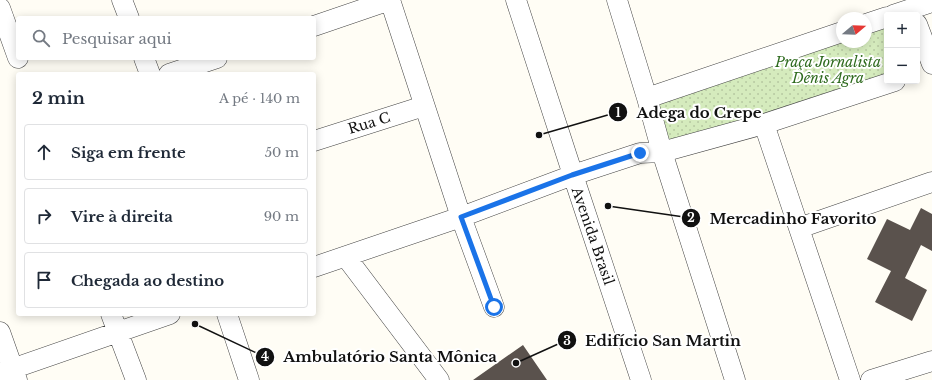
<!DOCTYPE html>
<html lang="pt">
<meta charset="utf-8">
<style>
body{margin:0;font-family:"Libre Baskerville",serif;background:#f6f6f7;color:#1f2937}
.controls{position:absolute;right:12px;top:12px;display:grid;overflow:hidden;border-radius:4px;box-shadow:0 2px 10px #0003}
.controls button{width:36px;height:36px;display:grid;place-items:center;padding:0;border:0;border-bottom:1px solid #e0e1e3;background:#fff;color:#1f2937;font:20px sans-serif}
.compass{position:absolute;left:836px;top:12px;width:36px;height:36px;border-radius:50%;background:#fff;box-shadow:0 2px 10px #0003;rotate:71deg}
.stop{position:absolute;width:12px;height:12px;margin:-9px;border:3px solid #1a73e8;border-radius:50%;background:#fff}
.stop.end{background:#1a73e8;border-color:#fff;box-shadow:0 1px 4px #0008}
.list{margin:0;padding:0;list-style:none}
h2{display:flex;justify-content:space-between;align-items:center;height:52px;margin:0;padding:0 16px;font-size:17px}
h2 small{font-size:13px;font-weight:400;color:#747a83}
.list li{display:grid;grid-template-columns:26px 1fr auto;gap:12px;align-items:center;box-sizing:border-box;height:56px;margin:0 8px 8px;padding:0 8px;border:1px solid #e0e1e3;border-radius:4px}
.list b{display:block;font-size:15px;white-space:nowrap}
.list em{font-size:13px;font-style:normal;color:#747a83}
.icon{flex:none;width:22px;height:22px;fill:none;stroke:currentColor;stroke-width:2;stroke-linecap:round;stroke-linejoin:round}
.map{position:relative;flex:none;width:932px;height:380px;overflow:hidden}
.search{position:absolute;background:#fff;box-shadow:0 2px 10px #0003;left:16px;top:16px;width:300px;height:44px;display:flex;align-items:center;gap:10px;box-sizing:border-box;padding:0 14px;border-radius:4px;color:#747a83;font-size:15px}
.panel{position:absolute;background:#fff;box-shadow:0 2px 10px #0003;left:16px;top:72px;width:300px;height:244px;border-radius:4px}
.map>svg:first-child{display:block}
.green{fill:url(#green-dots)}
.building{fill:#5a524d}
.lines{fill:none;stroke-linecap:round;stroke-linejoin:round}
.minor-casing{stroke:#444;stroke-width:21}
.minor{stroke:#fff;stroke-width:20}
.route{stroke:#1a73e8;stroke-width:5}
.labels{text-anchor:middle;stroke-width:4;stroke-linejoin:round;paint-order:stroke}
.park-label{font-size:14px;font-style:italic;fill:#2f6b1f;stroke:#fff}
.street-label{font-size:14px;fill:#111;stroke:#fff}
.leader{fill:none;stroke:#111;stroke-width:1.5}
.callout-dot{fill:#111;stroke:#fff;stroke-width:1.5}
.mark-label{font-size:12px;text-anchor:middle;font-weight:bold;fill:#fff}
.callout-label{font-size:15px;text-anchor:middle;font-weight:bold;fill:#111;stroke:#fff;stroke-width:4;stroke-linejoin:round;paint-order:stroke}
</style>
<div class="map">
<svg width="932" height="380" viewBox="0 0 932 380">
<defs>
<pattern id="green-dots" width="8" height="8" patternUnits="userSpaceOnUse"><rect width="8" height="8" fill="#d5ebbd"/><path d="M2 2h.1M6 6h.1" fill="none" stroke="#b6c8a1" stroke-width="1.8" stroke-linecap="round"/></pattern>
</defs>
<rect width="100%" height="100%" fill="#fffdf5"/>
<path class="green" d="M 887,17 L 887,81 L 662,152 L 647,98 L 842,42 L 866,42 L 866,24 Z"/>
<path class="building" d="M 921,208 L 932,214 L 932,251 L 921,245 L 905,278 L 927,290 L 912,321 L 875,302 L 891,271 L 867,259 L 887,219 L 910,230 Z
M 523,345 L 547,380 L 473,380 Z"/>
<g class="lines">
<defs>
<path id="minor" d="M 122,0 L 129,18
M 390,0 L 461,217 L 494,307
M 516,0 L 573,175 L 641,380
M 617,0 L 647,98 L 662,152 L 735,380
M 0,8 L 18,58
M 893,15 L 932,2
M 866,24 L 887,17
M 917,24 L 932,64
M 314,26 L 390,0
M 144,58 L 150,74
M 169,74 L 217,58
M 647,98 L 842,32
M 764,124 L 850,380
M 314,141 L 424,106
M 799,228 L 932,182
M 346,257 L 439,380
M 314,267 L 461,217 L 573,175 L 640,153 L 662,152 L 764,124 L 895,81
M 111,314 L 136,380
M 227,314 L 249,380
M 0,332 L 17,380
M 0,373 L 170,314
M 871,380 L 932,361"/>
</defs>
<use href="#minor" class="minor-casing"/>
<use href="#minor" class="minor"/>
</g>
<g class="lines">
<path class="route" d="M 494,307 L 461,217 L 572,175 L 640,153"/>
</g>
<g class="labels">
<g class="park-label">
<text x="828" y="67">Praça Jornalista<tspan x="828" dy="16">Dênis Agra</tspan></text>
</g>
<g class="street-label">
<text transform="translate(369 123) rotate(-17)" y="5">Rua C</text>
<text transform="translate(593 236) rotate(71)" y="5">Avenida Brasil</text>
</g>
</g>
<path class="leader" d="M539 135L618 112M608 206L691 218M516 363L567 340M195 324L265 357"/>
<g class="callout-dot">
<circle cx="539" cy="135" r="4"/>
<circle cx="608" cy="206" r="4"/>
<circle cx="516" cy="363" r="4"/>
<circle cx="195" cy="324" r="4"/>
<circle cx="618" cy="112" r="10"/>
<circle cx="691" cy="218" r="10"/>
<circle cx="567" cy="340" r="10"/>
<circle cx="265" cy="357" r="10"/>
</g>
<g class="mark-label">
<text x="618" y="117">1</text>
<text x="691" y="222">2</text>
<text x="567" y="345">3</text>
<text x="265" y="361">4</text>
</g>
<g class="callout-label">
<text x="699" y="118">Adega do Crepe</text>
<text x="793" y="224">Mercadinho Favorito</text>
<text x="663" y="346">Edifício San Martin</text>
<text x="390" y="362">Ambulatório Santa Mônica</text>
</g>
</svg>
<div class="controls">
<button>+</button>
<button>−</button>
</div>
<svg class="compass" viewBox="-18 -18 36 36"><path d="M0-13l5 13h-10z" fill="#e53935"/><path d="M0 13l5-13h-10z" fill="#747a83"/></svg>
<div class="stop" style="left:494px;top:307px"></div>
<div class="stop end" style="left:640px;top:153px"></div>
<div class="search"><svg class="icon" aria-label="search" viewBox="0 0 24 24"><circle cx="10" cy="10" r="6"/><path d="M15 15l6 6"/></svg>Pesquisar aqui</div>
<section class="panel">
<h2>2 min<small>A pé · 140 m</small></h2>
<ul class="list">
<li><svg class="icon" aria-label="ahead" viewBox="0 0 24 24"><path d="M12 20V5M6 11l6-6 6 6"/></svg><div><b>Siga em frente</b></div><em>50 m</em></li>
<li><svg class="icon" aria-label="right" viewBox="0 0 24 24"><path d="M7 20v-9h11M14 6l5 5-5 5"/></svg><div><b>Vire à direita</b></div><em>90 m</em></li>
<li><svg class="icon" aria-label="arrive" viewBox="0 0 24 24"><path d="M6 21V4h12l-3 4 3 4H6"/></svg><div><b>Chegada ao destino</b></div></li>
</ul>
</section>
</div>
